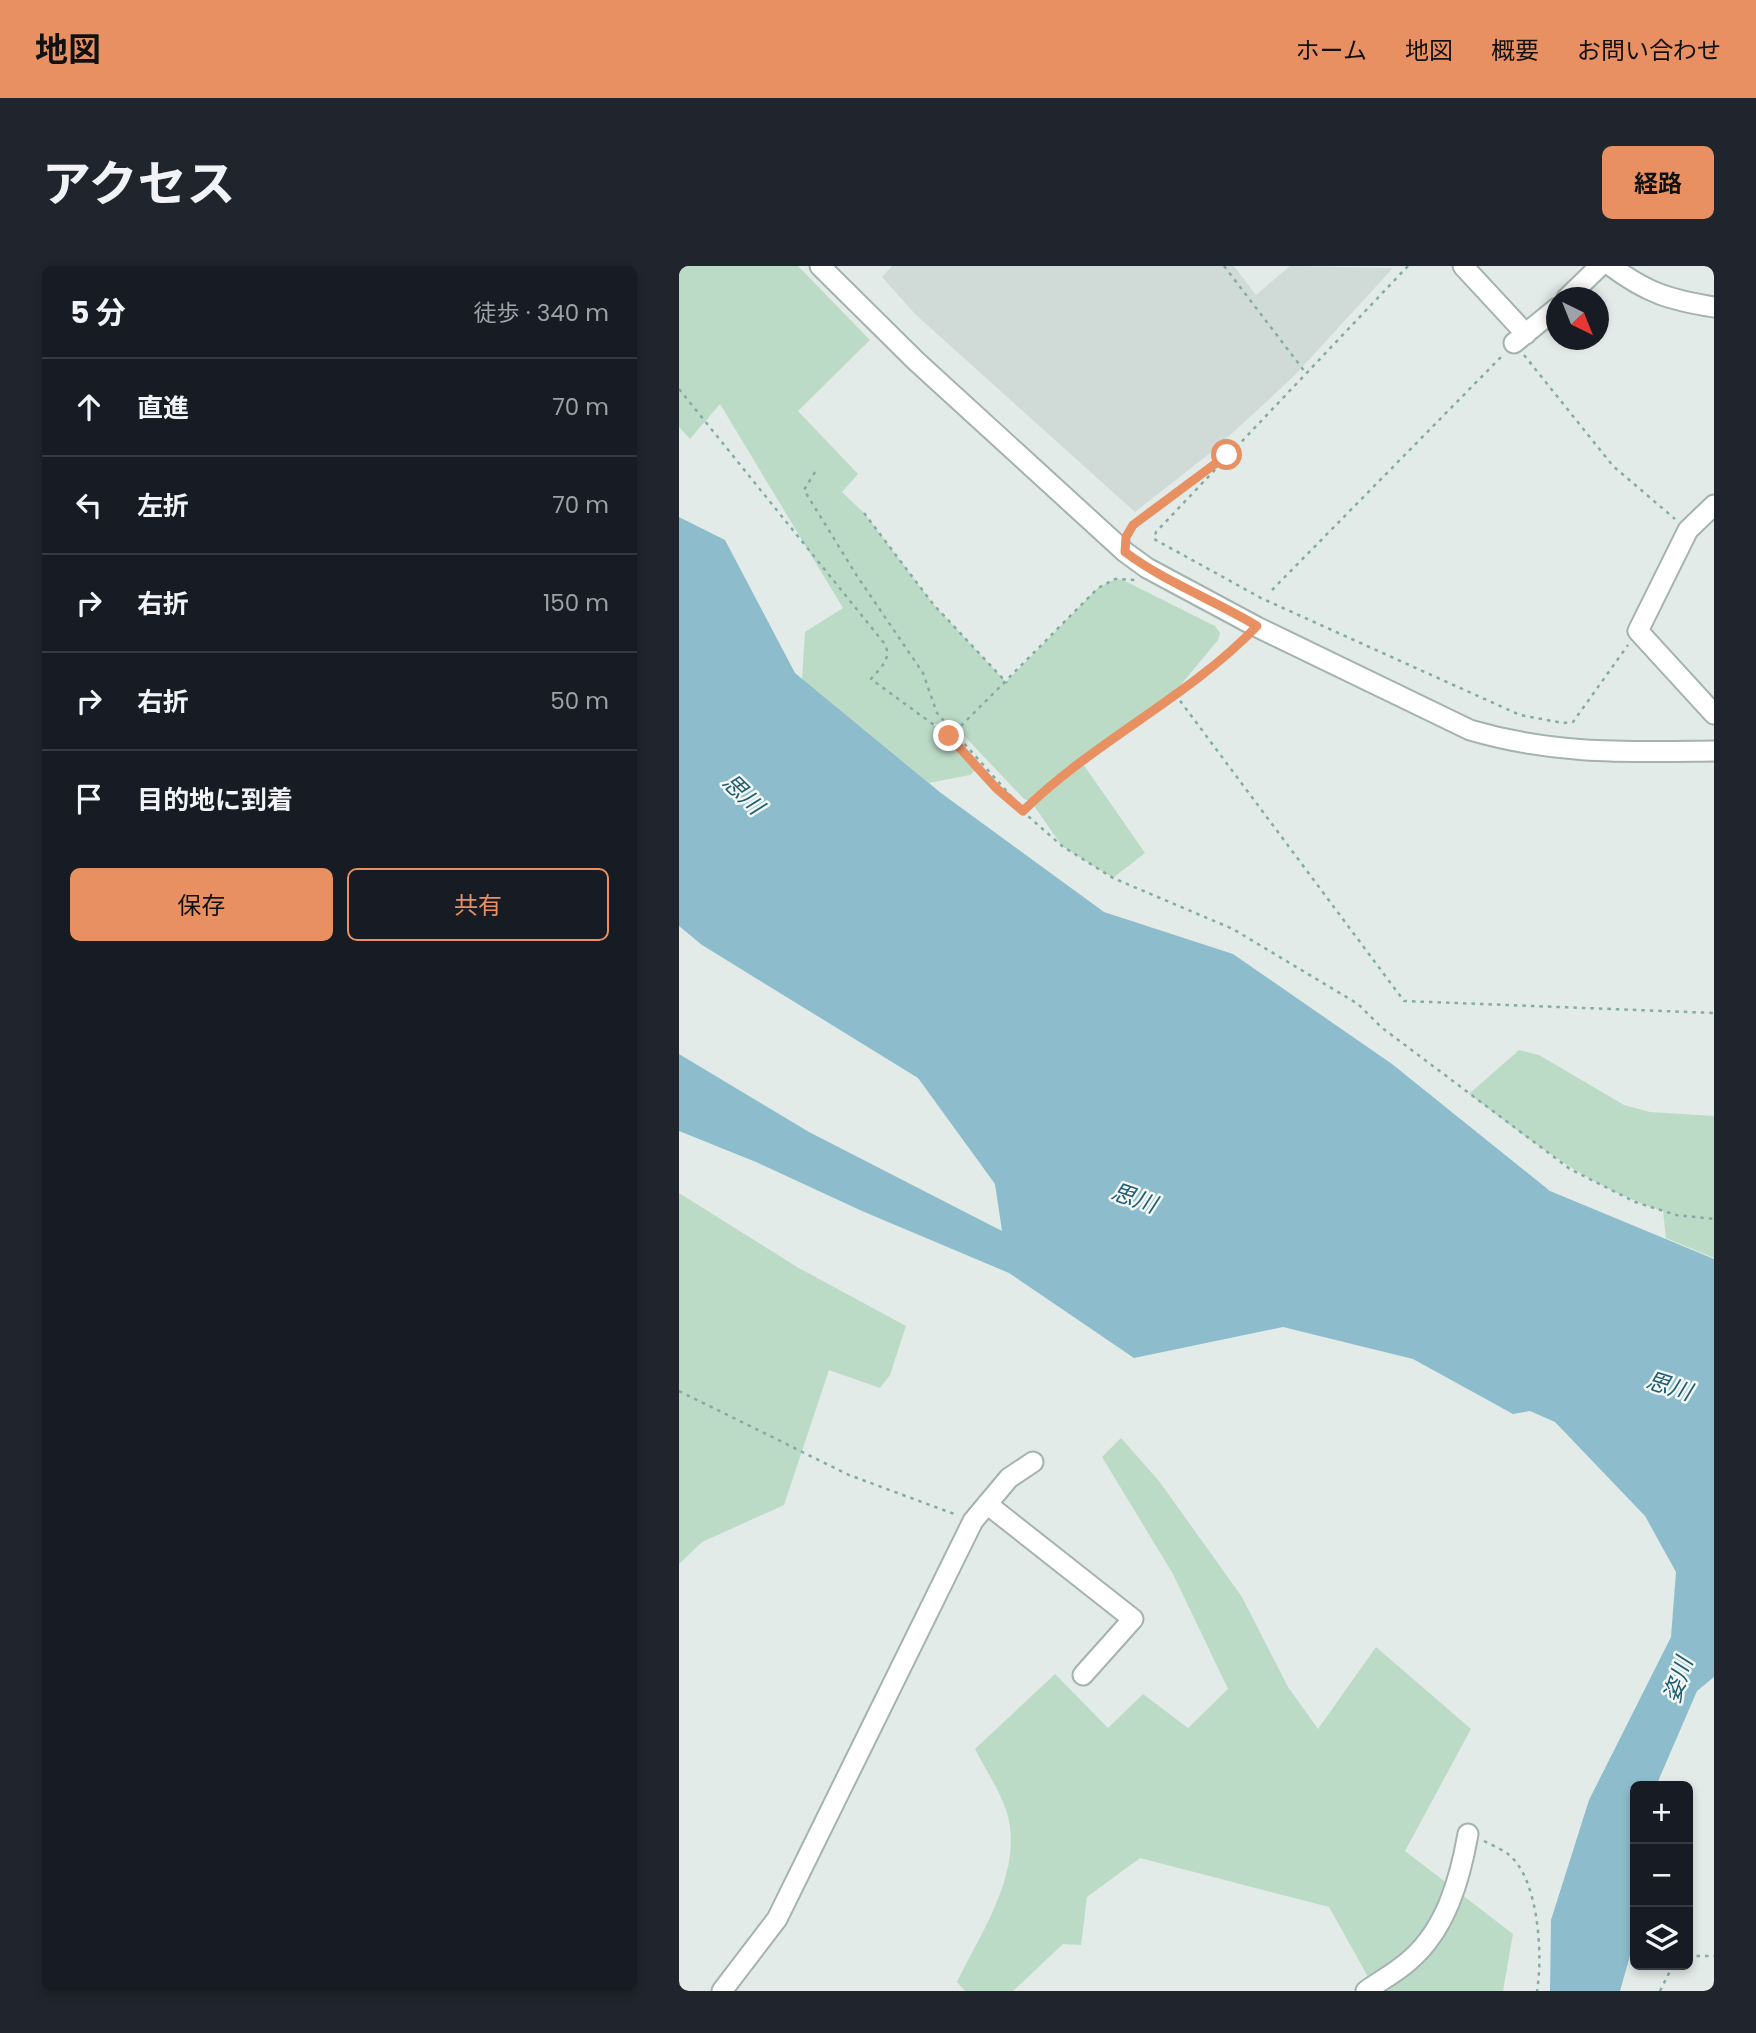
<!DOCTYPE html>
<html lang="ja">
<meta charset="utf-8">
<style>
body{margin:0;font-family:Poppins,"Noto Sans JP",sans-serif;background:#20242c;color:#f1f3f6}
.controls{position:absolute;right:21px;bottom:21px;display:grid;overflow:hidden;border-radius:10px;box-shadow:0 4px 10px #0003}
.controls button{width:63px;height:63px;display:grid;place-items:center;padding:0;border:0;border-bottom:2px solid #363941;background:#171b24;color:#f1f3f6;font:35px sans-serif}
.compass{position:absolute;left:867px;top:21px;width:63px;height:63px;border-radius:50%;background:#171b24;box-shadow:0 4px 10px #0003;rotate:137deg}
.stop{position:absolute;width:21px;height:21px;margin:-16px;border:5px solid #e89062;border-radius:50%;background:#fff}
.stop.end{background:#e89062;border-color:#fff;box-shadow:0 2px 7px #0008}
.list{margin:0;padding:0;list-style:none}
h2{display:flex;justify-content:space-between;align-items:center;height:91px;margin:0;padding:0 28px;font-size:30px}
h2 small{font-size:23px;font-weight:400;color:#9ea1a6}
.list li{display:grid;grid-template-columns:46px 1fr auto;gap:21px;align-items:center;box-sizing:border-box;height:98px;padding:0 28px;border-top:2px solid #363941}
.list b{display:block;font-size:26px;white-space:nowrap}
.list em{font-size:23px;font-style:normal;color:#9ea1a6}
.actions{display:flex;gap:14px;padding:21px 28px}
.actions a{flex:1;padding:16px 0;border:2px solid #e89062;border-radius:10px;text-align:center;font-size:24px;color:#e89062}
.actions .main{background:#e89062;color:#111}
.icon{flex:none;width:38px;height:38px;fill:none;stroke:currentColor;stroke-width:2;stroke-linecap:round;stroke-linejoin:round}
.map{position:relative;flex:none;width:1035px;height:1725px;overflow:hidden;border-radius:10px}
header{display:flex;align-items:center;gap:42px;box-sizing:border-box;height:98px;padding:0 35px;background:#e89062;color:#111}
header strong{font-size:33px}
nav{display:flex;gap:38px;margin-inline-start:auto;font-size:24px}
.intro{display:flex;align-items:center;justify-content:space-between;box-sizing:border-box;height:168px;padding:0 42px}
h1{margin:0;font-size:49px}
.button{padding:18px 32px;border-radius:10px;background:#e89062;color:#111;font-size:24px;font-weight:700}
main{display:flex;gap:42px;padding:0 42px}
aside{flex:1;background:#171b24;border-radius:10px;box-shadow:0 4px 10px #0003}
.map>svg:first-child{display:block}
.built{fill:#d0dbd7}
.green{fill:#bcdbc7}
.water{fill:#8dbdcc}
.lines{fill:none;stroke-linecap:round;stroke-linejoin:round}
.minor-casing{stroke:#a5b3af;stroke-width:23}
.path{stroke:#84aca4;stroke-width:2.5;stroke-dasharray:3.5 5;stroke-linecap:butt}
.minor{stroke:#fff;stroke-width:19}
.route{stroke:#e89062;stroke-width:9}
.labels{text-anchor:middle;stroke-width:5;stroke-linejoin:round;paint-order:stroke}
.water-label{font-size:23px;font-style:italic;fill:#215d72;stroke:#f2f8f5}
</style>
<header>
<strong>地図</strong>
<nav><a>ホーム</a><a>地図</a><a>概要</a><a>お問い合わせ</a></nav>
</header>
<div class="intro"><h1>アクセス</h1><a class="button">経路</a></div>
<main>
<aside>
<h2>5 分<small>徒歩 · 340 m</small></h2>
<ul class="list">
<li><svg class="icon" aria-label="ahead" viewBox="0 0 24 24"><path d="M12 20V5M6 11l6-6 6 6"/></svg><div><b>直進</b></div><em>70 m</em></li>
<li><svg class="icon" aria-label="left" viewBox="0 0 24 24"><path d="M17 20v-9H6M10 6l-5 5 5 5"/></svg><div><b>左折</b></div><em>70 m</em></li>
<li><svg class="icon" aria-label="right" viewBox="0 0 24 24"><path d="M7 20v-9h11M14 6l5 5-5 5"/></svg><div><b>右折</b></div><em>150 m</em></li>
<li><svg class="icon" aria-label="right" viewBox="0 0 24 24"><path d="M7 20v-9h11M14 6l5 5-5 5"/></svg><div><b>右折</b></div><em>50 m</em></li>
<li><svg class="icon" aria-label="arrive" viewBox="0 0 24 24"><path d="M6 21V4h12l-3 4 3 4H6"/></svg><div><b>目的地に到着</b></div></li>
</ul>
<div class="actions"><a class="main">保存</a><a>共有</a></div>
</aside>
<div class="map">
<svg width="1035" height="1725" viewBox="0 0 1035 1725">
<rect width="100%" height="100%" fill="#e2ebe8"/>
<path class="built" d="M 213,0 L 555,0 L 577,29 L 611,0 L 714,2 L 614,111 L 535,184 L 456,246 L 236,48 L 203,11 Z"/>
<path class="green" d="M 0,0 L 119,0 L 191,74 L 119,145 L 179,208 L 163,226 L 185,247 L 254,338 L 327,416 L 419,322 L 436,313 L 444,314 L 536,360 L 541,367 L 539,374 L 495,427 L 402,495 L 466,587 L 434,612 L 383,580 L 353,537 L 344,532 L 273,457 L 254,458 L 298,502 L 291,509 L 250,517 L 123,413 L 126,366 L 164,342 L 41,138 L 11,173 L 0,161 Z
M 840,784 L 860,789 L 945,839 L 971,846 L 1035,850 L 1035,992 L 987,972 L 984,945 C 909,921 851,874 790,828 Z
M 0,927 L 118,1001 L 227,1060 L 211,1109 L 201,1122 L 150,1104 L 105,1239 L 23,1276 L 0,1298 Z
M 442,1172 L 480,1215 L 563,1331 L 609,1421 L 639,1463 L 697,1381 L 792,1463 L 726,1585 L 834,1668 L 824,1725 L 697,1725 L 650,1641 L 461,1592 L 408,1631 L 402,1679 L 384,1678 L 334,1725 L 286,1725 L 278,1716 C 301,1668 341,1611 330,1555 C 325,1530 307,1505 296,1483 L 376,1408 L 429,1462 L 464,1428 L 509,1462 L 549,1423 L 494,1308 L 423,1191 Z"/>
<path class="water" d="M 0,251 L 46,274 L 116,407 L 262,527 L 425,646 L 554,688 L 713,798 L 871,925 L 1035,993 L 1035,1411 L 1018,1425 L 977,1520 L 956,1520 L 956,1672 L 941,1725 L 871,1725 L 872,1654 L 910,1534 L 992,1371 L 997,1306 L 966,1250 L 876,1156 L 851,1145 L 834,1148 L 734,1093 L 604,1061 L 455,1092 L 330,1007 L 183,945 L 77,896 L 0,865 L 0,788 L 130,866 L 323,965 L 316,918 L 239,812 L 23,679 L 0,660 Z"/>
<g class="lines">
<defs>
<path id="minor" d="M 141,0 L 237,95 L 446,286 L 468,302 L 578,361 L 791,464 C 876,489 948,486 1035,485
M 784,0 L 847,68
M 932,0 C 968,27 991,34 1035,41
M 888,32 L 921,0
M 835,77 L 878,42
M 1035,239 L 1009,264 L 959,365 L 1035,448
M 308,1238 L 454,1353 L 404,1409
M 43,1725 L 98,1653 L 294,1255 L 330,1212 L 354,1196
M 687,1725 C 701,1715 718,1706 731,1694 C 767,1663 781,1613 789,1568"/>
</defs>
<use href="#minor" class="minor-casing"/>
<path class="path" d="M 545,0 L 626,106
M 729,0 L 477,266 L 475,273 L 582,332 L 841,449 L 884,457 L 894,456 L 949,379
M 845,89 L 934,200 L 996,253
M 0,123 L 205,377 C 214,392 202,401 192,413 L 270,470 L 317,522 L 383,580 L 434,612 L 554,663 L 679,738 L 702,761 L 891,903 L 956,936 L 997,949 L 1035,953
M 136,206 L 125,224 L 178,310 L 244,407 L 258,447 L 340,539
M 185,247 L 254,338 L 328,417
M 450,266 L 454,259 L 540,194
M 593,324 L 824,89
M 496,428 L 725,735 L 1035,747
M 276,466 L 419,322 L 436,313 L 458,314
M 344,545 L 402,495 L 523,410 L 567,372
M 0,1125 L 170,1209 L 278,1249
M 805,1575 C 813,1579 822,1583 829,1588 C 860,1612 864,1690 858,1725
M 1009,1690 L 1035,1690
M 981,1725 L 994,1699"/>
<use href="#minor" class="minor"/>
</g>
<g class="lines">
<path class="route" d="M 270,470 L 317,522 L 344,545 C 415,475 509,432 578,360 C 535,334 486,316 446,286 L 447,271 L 454,259 L 548,189"/>
</g>
<g class="labels">
<g class="water-label">
<text transform="translate(64 528) rotate(44)" y="8">思川</text>
<text transform="translate(455 932) rotate(19)" y="8">思川</text>
<text transform="translate(990 1120) rotate(17)" y="8">思川</text>
<text transform="translate(999 1414) rotate(-72)" y="8">姿川</text>
</g>
</g>
</svg>
<div class="controls">
<button>+</button>
<button>−</button>
<button><svg class="icon" aria-label="layers" viewBox="0 0 24 24"><path d="M12 4l9 5-9 5-9-5zM3 14l9 5 9-5"/></svg></button>
</div>
<svg class="compass" viewBox="-18 -18 36 36"><path d="M0-13l5 13h-10z" fill="#e53935"/><path d="M0 13l5-13h-10z" fill="#9ea1a6"/></svg>
<div class="stop" style="left:548px;top:189px"></div>
<div class="stop end" style="left:270px;top:470px"></div>
</div>
</main>
